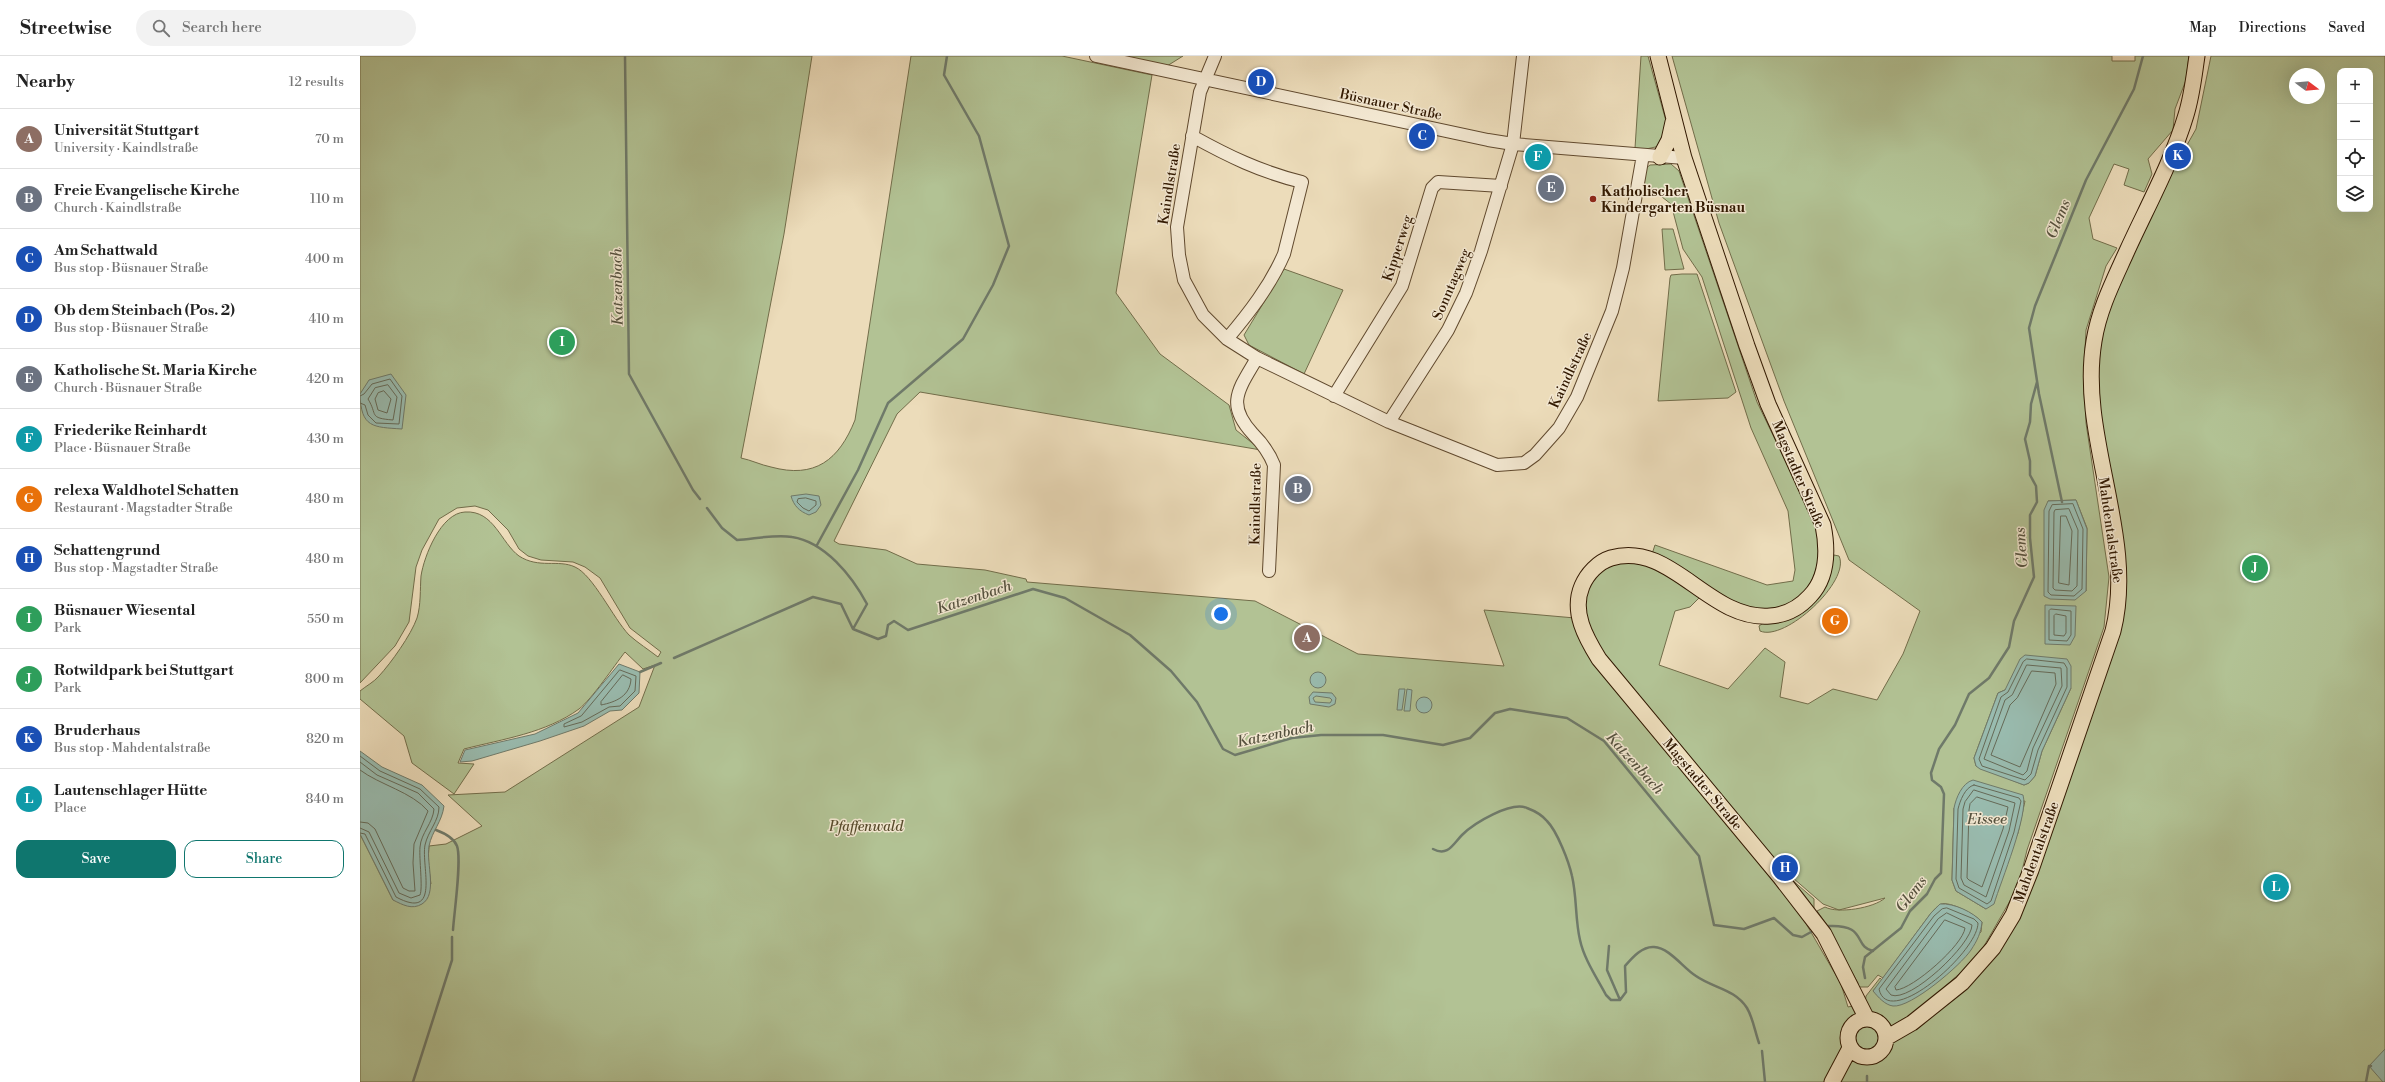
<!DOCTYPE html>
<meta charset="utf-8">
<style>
body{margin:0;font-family:"Libre Bodoni",serif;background:#f2f2f2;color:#222}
.controls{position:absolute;right:12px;top:12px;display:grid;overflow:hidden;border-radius:8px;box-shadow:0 4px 16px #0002}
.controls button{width:36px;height:36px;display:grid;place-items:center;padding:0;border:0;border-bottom:1px solid #e0e0e0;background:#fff;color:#222;font:20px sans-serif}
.compass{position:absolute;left:1929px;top:12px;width:36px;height:36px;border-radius:50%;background:#fff;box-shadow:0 4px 16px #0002;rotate:106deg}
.you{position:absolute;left:861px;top:558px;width:14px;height:14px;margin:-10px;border:3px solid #fff;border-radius:50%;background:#1a73e8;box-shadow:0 0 0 6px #1a73e833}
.badge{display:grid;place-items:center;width:26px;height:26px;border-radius:50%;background:#0f766e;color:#fff;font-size:13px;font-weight:700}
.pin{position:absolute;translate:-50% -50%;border:2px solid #fff;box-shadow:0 1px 4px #0006}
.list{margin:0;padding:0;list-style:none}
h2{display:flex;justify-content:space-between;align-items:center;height:52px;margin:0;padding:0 16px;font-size:17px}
h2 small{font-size:13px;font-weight:400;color:#767676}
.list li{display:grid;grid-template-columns:26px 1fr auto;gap:12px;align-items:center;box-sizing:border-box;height:60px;padding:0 16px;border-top:1px solid #e0e0e0}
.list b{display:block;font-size:15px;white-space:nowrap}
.list p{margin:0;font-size:13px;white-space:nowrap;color:#767676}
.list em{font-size:13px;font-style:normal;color:#767676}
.actions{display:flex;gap:8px;padding:12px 16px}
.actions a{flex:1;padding:9px 0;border:1px solid #0f766e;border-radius:12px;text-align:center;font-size:14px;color:#0f766e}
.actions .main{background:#0f766e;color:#fff}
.icon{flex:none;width:22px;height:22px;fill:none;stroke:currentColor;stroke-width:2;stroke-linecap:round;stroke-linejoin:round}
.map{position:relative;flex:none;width:2025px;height:1026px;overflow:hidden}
header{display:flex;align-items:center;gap:24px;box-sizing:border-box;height:56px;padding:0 20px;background:#fff;border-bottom:1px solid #e0e0e0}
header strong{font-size:19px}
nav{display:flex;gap:22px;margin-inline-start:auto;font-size:14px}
.search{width:280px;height:36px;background:#f2f2f2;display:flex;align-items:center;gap:10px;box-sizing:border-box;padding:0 14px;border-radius:22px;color:#767676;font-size:15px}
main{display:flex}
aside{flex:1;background:#fff}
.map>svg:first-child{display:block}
.green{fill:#b2c294;stroke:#726d4a;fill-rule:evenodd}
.water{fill:#99bcb0;stroke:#6f7a6a;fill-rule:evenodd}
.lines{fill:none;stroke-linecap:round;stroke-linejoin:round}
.shore{stroke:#656a58;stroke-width:1}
.stream{stroke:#6f7a6a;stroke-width:2.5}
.minor-casing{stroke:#60492e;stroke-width:14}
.major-casing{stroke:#311800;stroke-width:17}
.minor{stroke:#f3e8d2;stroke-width:12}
.major{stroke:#ecdcba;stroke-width:15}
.poi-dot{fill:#8f2418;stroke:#f3e8d2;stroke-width:1.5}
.labels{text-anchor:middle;stroke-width:3;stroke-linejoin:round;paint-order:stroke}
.street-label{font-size:14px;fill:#311800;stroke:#f3e8d2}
.poi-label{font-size:14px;font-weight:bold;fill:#311800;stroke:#f3e8d2;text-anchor:start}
.park-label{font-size:14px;font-style:italic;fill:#584b2c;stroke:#f3e8d2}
.water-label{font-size:15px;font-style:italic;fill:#55513e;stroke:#f3e8d2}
</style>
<header>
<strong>Streetwise</strong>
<div class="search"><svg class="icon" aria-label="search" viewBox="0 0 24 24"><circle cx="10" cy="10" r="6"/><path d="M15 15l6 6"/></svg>Search here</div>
<nav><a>Map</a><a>Directions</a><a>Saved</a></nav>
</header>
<main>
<aside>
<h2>Nearby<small>12 results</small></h2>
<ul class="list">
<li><span class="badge" style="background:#8d6e63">A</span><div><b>Universität Stuttgart</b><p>University · Kaindlstraße</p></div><em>70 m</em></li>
<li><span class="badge" style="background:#6b7280">B</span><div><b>Freie Evangelische Kirche</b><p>Church · Kaindlstraße</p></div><em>110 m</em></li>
<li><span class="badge" style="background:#1a4fb4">C</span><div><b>Am Schattwald</b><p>Bus stop · Büsnauer Straße</p></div><em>400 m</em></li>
<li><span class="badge" style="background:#1a4fb4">D</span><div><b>Ob dem Steinbach (Pos. 2)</b><p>Bus stop · Büsnauer Straße</p></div><em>410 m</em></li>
<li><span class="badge" style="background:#6b7280">E</span><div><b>Katholische St. Maria Kirche</b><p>Church · Büsnauer Straße</p></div><em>420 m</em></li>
<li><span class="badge" style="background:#0f9aa8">F</span><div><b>Friederike Reinhardt</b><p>Place · Büsnauer Straße</p></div><em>430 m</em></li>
<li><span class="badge" style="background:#e8710a">G</span><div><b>relexa Waldhotel Schatten</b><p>Restaurant · Magstadter Straße</p></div><em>480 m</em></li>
<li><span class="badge" style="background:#1a4fb4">H</span><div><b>Schattengrund</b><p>Bus stop · Magstadter Straße</p></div><em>480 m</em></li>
<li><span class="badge" style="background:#2e9e5b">I</span><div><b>Büsnauer Wiesental</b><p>Park</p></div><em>550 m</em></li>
<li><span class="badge" style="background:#2e9e5b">J</span><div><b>Rotwildpark bei Stuttgart</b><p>Park</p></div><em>800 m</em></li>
<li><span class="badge" style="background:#1a4fb4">K</span><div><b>Bruderhaus</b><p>Bus stop · Mahdentalstraße</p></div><em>820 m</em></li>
<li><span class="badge" style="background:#0f9aa8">L</span><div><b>Lautenschlager Hütte</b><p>Place</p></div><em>840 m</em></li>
</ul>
<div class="actions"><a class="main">Save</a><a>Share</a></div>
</aside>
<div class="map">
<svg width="2025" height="1026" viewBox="0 0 2025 1026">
<rect width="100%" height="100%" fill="#ecdcba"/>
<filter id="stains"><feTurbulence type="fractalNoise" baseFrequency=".005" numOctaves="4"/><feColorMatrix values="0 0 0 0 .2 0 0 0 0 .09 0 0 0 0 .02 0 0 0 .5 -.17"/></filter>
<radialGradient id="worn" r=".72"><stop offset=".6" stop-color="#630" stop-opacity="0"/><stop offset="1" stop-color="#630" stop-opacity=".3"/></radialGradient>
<path class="green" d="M 0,0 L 452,0 L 424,178 L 381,402 C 391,404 401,409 411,411 C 455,423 479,404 495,364 L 551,0 L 702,0 L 792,19 L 756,237 L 800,298 L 869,349 L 876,374 L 901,394 L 560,336 L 537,358 L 474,485 L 479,488 L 526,494 L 557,508 L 625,514 L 666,523 L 667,526 L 895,545 L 998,598 L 1144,610 L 1124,554 L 1215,562 L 1371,773 L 1441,859 L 1481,928 L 1488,951 L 1505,947 L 1506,940 L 1520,922 L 1522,924 L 1513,935 L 1526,947 L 1621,876 L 1622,866 C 1616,859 1590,845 1581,848 C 1577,850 1574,854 1571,857 L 1523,922 L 1518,919 L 1508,931 L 1498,931 L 1498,927 L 1468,873 L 1469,872 L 1457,855 L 1465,851 C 1478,858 1514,852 1525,842 L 1479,854 L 1463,848 L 1433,822 L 1433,817 L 1430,814 L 1428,815 L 1422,808 L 1413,806 L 1243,600 L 1225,561 L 1225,540 L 1230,528 L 1242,514 L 1263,505 L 1295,511 L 1340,541 L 1330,551 L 1315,555 L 1299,609 L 1368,633 L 1405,592 L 1425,606 L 1420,641 L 1448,648 L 1473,633 L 1517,644 L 1543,598 L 1560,555 L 1489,504 L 1424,345 L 1359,167 L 1312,0 L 1752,0 L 1752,5 L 1775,5 L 1775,0 L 1829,0 L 1826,24 L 1815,53 L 1813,74 L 1788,103 L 1792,118 L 1784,136 L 1764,129 L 1769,113 L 1754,108 L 1729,162 L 1733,183 L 1757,192 L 1746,210 L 1726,274 L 1724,315 L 1726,367 L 1749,521 L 1744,571 L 1667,794 L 1658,831 L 1624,890 L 1607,911 L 1573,941 L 1580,954 L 1607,932 L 1632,904 L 1760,561 L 1735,326 L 1740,273 L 1759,223 L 1800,137 L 1836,73 L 1851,0 L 2025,0 L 2025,1026 L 0,1026 L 0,778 L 33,844 L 71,828 L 68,806 L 69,790 L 86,788 L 122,770 L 88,739 L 145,736 L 279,651 L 295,609 L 283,613 L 265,596 C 254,610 232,643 219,653 C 186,677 143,683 104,693 L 98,707 L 114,708 L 94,738 L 52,707 L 44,680 L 0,643 L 0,635 C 6,630 14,626 19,620 C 31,607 51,579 57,562 C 61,549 60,533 61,520 C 64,500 81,457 105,456 C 134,454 141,487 159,500 C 179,513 198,503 215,511 C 233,519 253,562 269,579 C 278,587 289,594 298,601 L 301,596 L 270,572 L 240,522 L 225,511 L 213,506 L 181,504 L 168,500 L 159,493 L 148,474 L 128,454 L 115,450 L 97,452 L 79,463 L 62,494 L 56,511 L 49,566 L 35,590 L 0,627 ZM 1980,15 L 2010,15 L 2010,153 L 1980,153 ZM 1935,18 L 1959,18 L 1959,42 L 1935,42 ZM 1716,444 L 1727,472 L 1726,535 L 1688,445 ZM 1711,632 L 1682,695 L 1675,720 L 1669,727 L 1664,729 L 1616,710 L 1614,702 L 1638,637 L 1645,634 ZM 1665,745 L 1658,777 L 1626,853 L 1596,835 L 1592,824 L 1594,752 Z
M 764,0 L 823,0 L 807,10 Z
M 1281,0 L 1288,0 L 1306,65 L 1300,90 L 1286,93 L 1275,92 Z
M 1311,108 L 1319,115 L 1397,346 L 1454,464 C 1472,523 1435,571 1373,546 L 1292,498 L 1295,489 L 1407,529 L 1433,525 L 1435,514 L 1428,455 L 1391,372 L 1342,221 L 1323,193 L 1311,148 L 1284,127 L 1285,113 L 1290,109 Z
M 1302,173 L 1313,173 L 1324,213 L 1305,214 Z
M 924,213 L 983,234 L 944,318 L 889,289 L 884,279 Z
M 1322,218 L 1337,218 L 1376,336 L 1368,342 L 1298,345 L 1310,222 L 1311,219 Z
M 1474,499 L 1479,500 C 1491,525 1425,586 1400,575 L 1399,570 L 1402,568 L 1469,521 Z
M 1431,823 L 1454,843 L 1454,852 L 1451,850 Z"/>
<path class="water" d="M 31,318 L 46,339 L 42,373 C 13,371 1,372 0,338 L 9,324 Z
M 446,438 L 459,440 L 461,449 L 456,456 L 449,459 C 439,455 434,450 431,440 Z
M 1716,444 L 1727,473 L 1726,535 L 1715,544 L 1690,543 L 1684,540 L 1684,454 L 1688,445 Z
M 1685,549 L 1716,550 L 1715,580 L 1710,589 L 1685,588 Z
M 1665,599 L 1707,603 L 1711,610 L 1711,632 L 1682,695 L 1675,720 L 1669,727 L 1664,729 L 1620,713 L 1616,710 L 1614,702 L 1638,637 L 1645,634 L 1660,603 Z
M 259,608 L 280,616 L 279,637 L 262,654 L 250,655 L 224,670 L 180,685 L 112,705 L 100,706 L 105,694 L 175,678 L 218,657 Z
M950 624a8 8 0 1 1 16 0a8 8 0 1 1-16 0Z
M 1039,633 L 1045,633 L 1042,654 L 1037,654 Z
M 1047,633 L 1052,634 L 1050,655 L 1044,655 Z
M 953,636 L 972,637 L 976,642 L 975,648 L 969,651 L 950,648 L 949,641 ZM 956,640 L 970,642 L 972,644 L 970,647 L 955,646 L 953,642 Z
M1056 649a8 8 0 1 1 16 0a8 8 0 1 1-16 0Z
M 0,695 L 22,711 L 62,729 L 84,750 C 82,766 72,775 69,790 C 66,808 78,838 62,848 C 52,854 43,849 33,844 L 0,778 Z
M 1613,724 L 1663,739 C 1669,758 1641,825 1634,848 L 1626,853 L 1596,835 L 1592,824 L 1594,752 C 1596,742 1602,727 1613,724 Z
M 1580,848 C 1594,847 1613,856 1622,866 C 1621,877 1617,885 1611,894 C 1601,909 1551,952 1533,950 C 1525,949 1518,941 1513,935 L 1571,857 Z
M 2025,993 L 2025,1026 L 2023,1026 L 2009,1010 Z"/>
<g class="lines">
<path class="shore" d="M 28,329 L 37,341 L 33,364 C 8,362 18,359 8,343 L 15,332 Z
M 24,335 L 31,343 L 27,357 L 18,354 L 15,343 L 18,337 Z
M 0,340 L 4,338 L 12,328 L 30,323 L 42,340 L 39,368 L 16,367 L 8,359 L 5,349 L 0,347
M 446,442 L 456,445 L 456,449 L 449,455 L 443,452 L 437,446 L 438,443 Z
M 1713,448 L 1723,473 L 1722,533 L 1714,540 L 1691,539 L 1688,536 L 1689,455 L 1692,449 Z
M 1709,453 L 1718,474 L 1717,530 L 1712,535 L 1695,534 L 1693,532 L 1694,456 L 1695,454 Z
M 1701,460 L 1706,460 L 1712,475 L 1709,529 L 1699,527 Z
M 1691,553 L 1711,555 L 1711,579 L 1707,585 L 1689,584 L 1689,555 Z
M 1696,558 L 1706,560 L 1706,577 L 1704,580 L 1694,579 L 1694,560 Z
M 1667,603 L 1704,607 L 1707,612 L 1707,631 L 1678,694 L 1671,718 L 1665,724 L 1622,710 L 1619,703 L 1641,641 L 1648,636 L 1663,606 Z
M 1667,609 L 1701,612 L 1702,630 L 1673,692 L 1667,715 L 1663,719 L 1624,703 L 1645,644 L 1652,639 Z
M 260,614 L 276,620 L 275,635 L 260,650 L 249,651 L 222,666 L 204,671 L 204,668 L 221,660 Z
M 1672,615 L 1695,617 L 1696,628 L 1660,711 L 1631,699 L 1650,649 L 1657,642 Z
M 263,619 L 271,623 C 270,640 256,646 241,649 L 241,646 Z
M 0,700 L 20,715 L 60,733 L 79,751 C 79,765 68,775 65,789 C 61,811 81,865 36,841 L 5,778 L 0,777
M 0,706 L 17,719 L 58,737 L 74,753 C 73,767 61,777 60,791 C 59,803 63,832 60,839 L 51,842 L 39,837 L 9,776 L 0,772
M 0,714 C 20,729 52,736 68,755 L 54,788 L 53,807 L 55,835 L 49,835 L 43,832 L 15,773 L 8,767 L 0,766
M 1614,729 L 1659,742 L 1661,745 L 1654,776 L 1631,845 L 1627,848 L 1599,832 L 1596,823 L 1598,753 C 1600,745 1605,731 1614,729 Z
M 1614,734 L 1655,747 L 1649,775 L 1626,841 L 1604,829 L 1601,822 L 1603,753 L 1605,746 Z
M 1617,741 L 1648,751 L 1643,773 L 1622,831 L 1609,824 L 1607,822 L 1609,754 L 1610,748 Z
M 1587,852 L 1614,863 L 1618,867 C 1618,896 1528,975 1519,933 L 1574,860 L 1582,853 Z
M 1587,857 L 1612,869 C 1612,888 1550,947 1531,939 L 1526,933 L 1578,863 Z
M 1585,864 L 1605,872 C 1603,889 1553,933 1536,934 L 1535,931 Z"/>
<path class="stream" d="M 265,0 L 269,318 L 333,434 L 340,443
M 1702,446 L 1679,338 L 1669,272 L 1675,250 L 1726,124 L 1774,33 L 1783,0
M 347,452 L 362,472 L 377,484 C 394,483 415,478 432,481 C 465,486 492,520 507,548 L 493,573 L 518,583 L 526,580 L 528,569 L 534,565 L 548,574 L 673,533 L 705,542 L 770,579 L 811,615 L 837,646 L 863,693 L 875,699 L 932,682 L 961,679 L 1023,679 L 1083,689 L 1110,682 L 1135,657 L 1150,653 L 1207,662 L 1244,685 L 1339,800 L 1354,869 L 1384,873 L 1414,862 L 1433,879 L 1442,881 L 1451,876
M 457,489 L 498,414 L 528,347 L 603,283 L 633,229 L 649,190 L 619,80 L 584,19 L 587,0
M 314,602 L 453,541 L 481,548 L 493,573
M 280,616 L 301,607
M 76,774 C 84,777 94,782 97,790 C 102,804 94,857 93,874
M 1073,793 C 1088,801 1093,788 1102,779 C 1114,767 1151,745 1167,752 C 1175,755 1182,759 1187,765 C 1197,775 1209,806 1212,820 C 1217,841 1215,863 1220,884 C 1224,903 1237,922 1246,939 L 1251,944 L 1260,944 L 1266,936 L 1265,910 C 1272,902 1282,890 1294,891 C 1310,892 1323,912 1336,920 C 1353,932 1375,933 1387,952 C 1393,962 1395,976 1399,987
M 1468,870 C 1508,868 1493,891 1513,895
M 1249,890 L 1247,914 L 1260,944
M 1505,922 L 1503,911 L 1505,901 L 1541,872 L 1550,855 L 1567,838 L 1575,823 L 1581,817 L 1584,738 L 1581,731 L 1572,724 L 1571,717 L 1579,693 L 1595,669 L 1609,638 L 1629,622 L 1649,591 L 1654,565 L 1674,521 L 1670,482 L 1670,459 L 1677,446 L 1676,430 L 1670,419 L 1670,405 L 1665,383 L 1670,366 L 1671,348 L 1677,326
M 1402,995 L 1405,1026
M 1507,1020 L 1507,1026
M 53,1026 L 92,904 L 92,881
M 2006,1026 L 2009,1010 L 2011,1010"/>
<defs>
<path id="minor" d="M 736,0 L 1128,84 L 1153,88 L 1324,102
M 855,0 L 840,36 L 817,171 L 819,199 L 824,224 L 843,259 L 867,283 L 897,302 L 1029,366 L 1137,409 L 1164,407 L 1175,399 L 1199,372 L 1217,341 L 1252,255 L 1263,212 L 1283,99
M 832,80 C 868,100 901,116 942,126 L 924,198 C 910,230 889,257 867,283
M 897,302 C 879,333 865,348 893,378 C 903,388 909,396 914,409 L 909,515
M 974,340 L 1042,230 L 1072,132 L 1078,126 L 1141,130
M 1029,366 L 1088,274 L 1106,237 L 1121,195 L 1153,88 L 1163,0"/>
<path id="major" d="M 1298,0 L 1324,102 L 1387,290 L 1408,348 L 1463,469 C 1468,494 1468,521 1450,540 C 1440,551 1426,559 1410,560 C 1349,565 1311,484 1251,502 C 1238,506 1227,518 1222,530 C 1211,556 1226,582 1239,603 L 1420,821 L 1464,878 L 1507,963
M 1300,101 L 1309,84 L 1313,66
M1488 982a19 19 0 1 1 38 0a19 19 0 1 1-38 0Z
M 1526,982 L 1552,967 L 1602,927 L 1633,892 L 1653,859 L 1671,814 L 1753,575 C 1777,479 1718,382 1734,285 C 1739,253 1754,224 1767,195 C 1787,151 1812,106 1826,59 C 1832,40 1834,20 1837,0
M 1472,1026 L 1490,992"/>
</defs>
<use href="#minor" class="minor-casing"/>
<use href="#major" class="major-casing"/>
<use href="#minor" class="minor"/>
<use href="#major" class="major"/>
</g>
<circle class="poi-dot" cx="1233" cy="143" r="4"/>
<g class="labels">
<g class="street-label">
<text transform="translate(1031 48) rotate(12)" y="5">Büsnauer Straße</text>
<text transform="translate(809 128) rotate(-81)" y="5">Kaindlstraße</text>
<text transform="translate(1037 192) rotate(-72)" y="5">Kipperweg</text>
<text transform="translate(1091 228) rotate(-67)" y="5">Sonntagweg</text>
<text transform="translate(1210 314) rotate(-65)" y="5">Kaindlstraße</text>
<text transform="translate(1439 418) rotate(67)" y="5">Magstadter Straße</text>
<text transform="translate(895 448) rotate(-89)" y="5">Kaindlstraße</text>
<text transform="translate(1751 474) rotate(82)" y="5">Mahdentalstraße</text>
<text transform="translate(1343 728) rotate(50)" y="5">Magstadter Straße</text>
<text transform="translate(1676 796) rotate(-70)" y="5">Mahdentalstraße</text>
</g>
<g class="poi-label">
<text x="1241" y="140">Katholischer<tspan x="1241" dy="16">Kindergarten Büsnau</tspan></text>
</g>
<g class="park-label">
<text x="506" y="775">Pfaffenwald</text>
</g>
<g class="water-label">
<text transform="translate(1698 163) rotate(-68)" y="5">Glems</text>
<text transform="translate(257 231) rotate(-91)" y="5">Katzenbach</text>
<text transform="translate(1661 492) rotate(-94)" y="5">Glems</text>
<text transform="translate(614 541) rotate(-18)" y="5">Katzenbach</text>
<text transform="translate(915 678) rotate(-12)" y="5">Katzenbach</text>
<text transform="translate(1275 707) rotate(48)" y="5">Katzenbach</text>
<text x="1627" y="768">Eissee</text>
<text transform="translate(1551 838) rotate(-53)" y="5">Glems</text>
</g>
</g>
<rect width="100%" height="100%" filter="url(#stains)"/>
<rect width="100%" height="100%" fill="url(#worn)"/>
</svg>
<div class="controls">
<button>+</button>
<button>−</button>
<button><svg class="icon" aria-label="locate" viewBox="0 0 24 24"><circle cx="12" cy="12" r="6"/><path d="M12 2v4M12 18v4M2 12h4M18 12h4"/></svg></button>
<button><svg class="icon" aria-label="layers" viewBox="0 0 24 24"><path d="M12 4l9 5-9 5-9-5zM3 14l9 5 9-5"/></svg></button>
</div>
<svg class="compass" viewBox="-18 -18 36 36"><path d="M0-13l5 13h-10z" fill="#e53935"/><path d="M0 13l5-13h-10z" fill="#767676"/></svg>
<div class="you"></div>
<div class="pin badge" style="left:947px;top:582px;background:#8d6e63">A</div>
<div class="pin badge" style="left:938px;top:433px;background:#6b7280">B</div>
<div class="pin badge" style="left:1062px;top:80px;background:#1a4fb4">C</div>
<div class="pin badge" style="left:901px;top:26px;background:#1a4fb4">D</div>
<div class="pin badge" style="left:1191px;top:132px;background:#6b7280">E</div>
<div class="pin badge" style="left:1178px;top:101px;background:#0f9aa8">F</div>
<div class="pin badge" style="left:1475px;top:565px;background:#e8710a">G</div>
<div class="pin badge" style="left:1425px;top:812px;background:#1a4fb4">H</div>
<div class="pin badge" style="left:202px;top:286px;background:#2e9e5b">I</div>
<div class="pin badge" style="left:1895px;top:512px;background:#2e9e5b">J</div>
<div class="pin badge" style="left:1818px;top:100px;background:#1a4fb4">K</div>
<div class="pin badge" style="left:1916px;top:831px;background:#0f9aa8">L</div>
</div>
</main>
